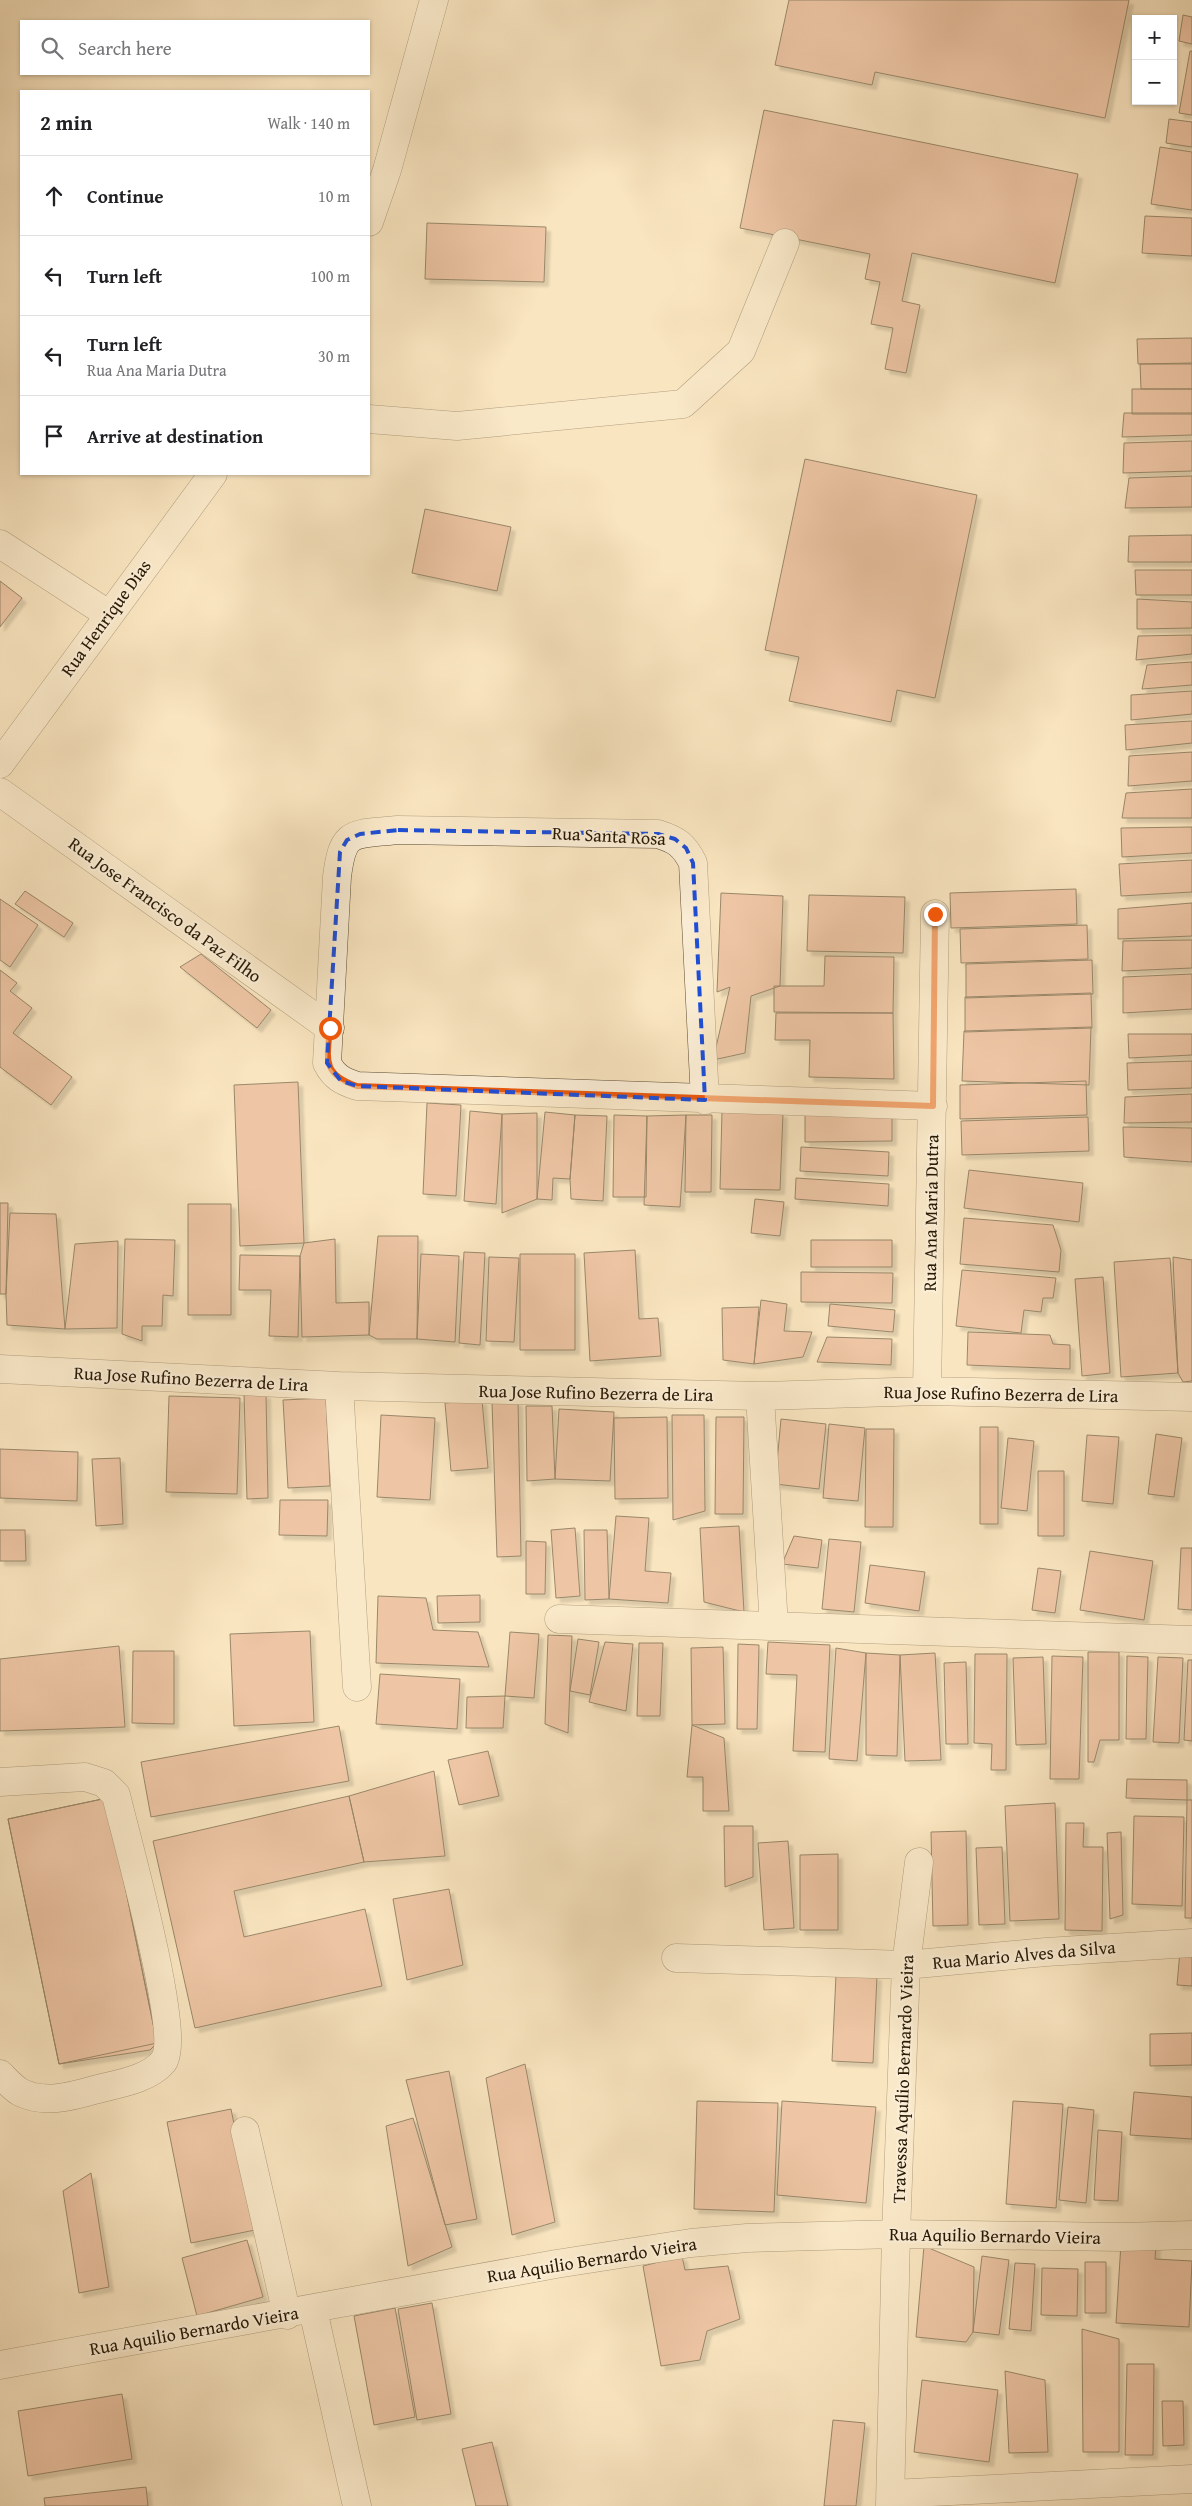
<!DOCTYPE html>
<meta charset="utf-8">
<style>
body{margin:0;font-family:"Gentium Book Plus",serif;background:#f6f6f6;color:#202124}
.controls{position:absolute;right:15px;top:15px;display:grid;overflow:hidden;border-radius:0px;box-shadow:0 1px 4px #0004}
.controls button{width:45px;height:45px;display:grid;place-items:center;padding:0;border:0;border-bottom:1px solid #e0e0e0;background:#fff;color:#202124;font:25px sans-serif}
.stop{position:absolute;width:15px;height:15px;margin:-11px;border:4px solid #ea580c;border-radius:50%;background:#fff}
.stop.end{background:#ea580c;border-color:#fff;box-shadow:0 1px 5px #0008}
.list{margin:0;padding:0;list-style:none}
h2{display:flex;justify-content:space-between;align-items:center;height:65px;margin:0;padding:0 20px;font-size:21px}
h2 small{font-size:16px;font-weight:400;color:#757577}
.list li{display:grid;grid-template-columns:32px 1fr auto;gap:15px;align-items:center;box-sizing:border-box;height:80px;padding:0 20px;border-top:1px solid #e0e0e0}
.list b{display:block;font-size:19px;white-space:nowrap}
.list p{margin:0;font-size:16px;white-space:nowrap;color:#757577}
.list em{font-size:16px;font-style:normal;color:#757577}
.icon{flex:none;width:28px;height:28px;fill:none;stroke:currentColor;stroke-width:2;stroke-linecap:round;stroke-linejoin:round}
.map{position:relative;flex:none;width:1192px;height:2506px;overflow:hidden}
.search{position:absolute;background:#fff;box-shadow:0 1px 4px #0004;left:20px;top:20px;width:350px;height:55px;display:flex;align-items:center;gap:12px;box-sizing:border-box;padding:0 18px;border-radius:0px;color:#757577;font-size:19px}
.panel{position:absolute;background:#fff;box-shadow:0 1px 4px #0004;left:20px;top:90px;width:350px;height:385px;border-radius:0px}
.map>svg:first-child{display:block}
.building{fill:#dfa186;stroke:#271803;filter:url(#shadow)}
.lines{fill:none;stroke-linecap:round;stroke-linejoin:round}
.minor-casing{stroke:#5c4b32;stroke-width:29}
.minor{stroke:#fbeed6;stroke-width:28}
.route{stroke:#ea580c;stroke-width:6}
.marked{fill:none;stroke:#1d4ed8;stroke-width:4;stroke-dasharray:10 6;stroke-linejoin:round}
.labels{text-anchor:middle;stroke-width:4.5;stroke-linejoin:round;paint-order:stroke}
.street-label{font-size:18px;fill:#271803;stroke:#fbeed6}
</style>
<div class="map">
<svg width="1192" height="2506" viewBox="0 0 1192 2506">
<defs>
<filter id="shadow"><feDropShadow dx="4.5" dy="4.5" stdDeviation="1" flood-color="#0004"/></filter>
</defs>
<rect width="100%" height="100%" fill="#f9e5c0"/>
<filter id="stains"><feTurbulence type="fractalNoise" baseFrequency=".004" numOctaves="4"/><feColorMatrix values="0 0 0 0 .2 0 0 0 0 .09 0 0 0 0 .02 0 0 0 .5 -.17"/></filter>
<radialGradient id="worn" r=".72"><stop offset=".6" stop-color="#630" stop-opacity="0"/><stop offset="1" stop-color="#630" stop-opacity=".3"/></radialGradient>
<path class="building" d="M 789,0 L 1129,0 L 1105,118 L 875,72 L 872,85 L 775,65 Z
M 1183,15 L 1192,17 L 1192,44 L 1179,41 Z
M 1190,51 L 1192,51 L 1192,115 L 1179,113 Z
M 764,110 L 1078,174 L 1055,283 L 912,253 L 902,301 L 920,305 L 906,373 L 885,369 L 893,328 L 871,324 L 880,282 L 865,279 L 870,254 L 740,228 Z
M 1169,119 L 1192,122 L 1192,147 L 1166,143 Z
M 1160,147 L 1192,152 L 1192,210 L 1151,204 Z
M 1145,216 L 1192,218 L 1192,256 L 1142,253 Z
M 427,223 L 546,227 L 544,282 L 425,279 Z
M 1192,338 L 1192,363 L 1138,364 L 1137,339 Z
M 1140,364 L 1192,364 L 1192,389 L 1141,389 Z
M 1132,389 L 1192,389 L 1192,414 L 1132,414 Z
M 1124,413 L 1192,413 L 1192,435 L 1122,437 Z
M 1192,441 L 1192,471 L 1123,473 L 1124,443 Z
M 805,459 L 977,495 L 935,698 L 897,690 L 891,722 L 789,701 L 799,657 L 765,650 Z
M 1192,476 L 1192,507 L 1125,508 L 1129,478 Z
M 425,509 L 511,527 L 497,591 L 412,573 Z
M 1192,535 L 1192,562 L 1128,562 L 1129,536 Z
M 1135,570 L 1192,570 L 1192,595 L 1136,595 Z
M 0,581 L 22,598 L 0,627 Z
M 1137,599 L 1192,602 L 1192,628 L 1137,629 Z
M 1192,635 L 1192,654 L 1136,660 L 1138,636 Z
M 1192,662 L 1192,685 L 1142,689 L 1147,665 Z
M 1192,691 L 1192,714 L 1131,720 L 1131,695 Z
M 1192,721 L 1192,743 L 1126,750 L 1125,725 Z
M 1192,752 L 1192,781 L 1128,786 L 1129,756 Z
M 1192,789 L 1192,818 L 1122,818 L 1126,793 Z
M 1192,827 L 1192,853 L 1122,857 L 1121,828 Z
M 1192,860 L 1192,892 L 1121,896 L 1119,864 Z
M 1076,889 L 1077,924 L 951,928 L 950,893 Z
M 25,891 L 73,923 L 64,937 L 15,904 Z
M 721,893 L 783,896 L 780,986 L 751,996 L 745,1053 L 713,1060 L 730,987 L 717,992 Z
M 809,895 L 905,897 L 903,953 L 807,951 Z
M 0,899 L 38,925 L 10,967 L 0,960 Z
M 1192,903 L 1192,936 L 1118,939 L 1118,909 Z
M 1087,925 L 1088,959 L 961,963 L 960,929 Z
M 1192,940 L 1192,968 L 1122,971 L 1123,941 Z
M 201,954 L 271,1010 L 257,1028 L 180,967 Z
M 825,956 L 894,957 L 893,1013 L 774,1012 L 774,986 L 824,986 Z
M 1092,960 L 1093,994 L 966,998 L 966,964 Z
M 0,970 L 17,983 L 10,991 L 32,1008 L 13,1033 L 72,1077 L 51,1105 L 0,1067 Z
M 1192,974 L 1192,1009 L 1123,1013 L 1123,977 Z
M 1091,993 L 1092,1028 L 965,1032 L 965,997 Z
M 776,1013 L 893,1013 L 894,1079 L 809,1077 L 810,1040 L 775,1040 Z
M 1091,1027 L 1089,1085 L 962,1081 L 964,1031 Z
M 1128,1034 L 1192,1034 L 1192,1055 L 1129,1058 Z
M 1192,1061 L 1192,1088 L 1128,1090 L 1127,1063 Z
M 1086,1081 L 1087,1115 L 960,1119 L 960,1085 Z
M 298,1082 L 304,1243 L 240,1246 L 234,1085 Z
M 1192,1094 L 1192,1122 L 1124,1123 L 1125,1097 Z
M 427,1103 L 461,1105 L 456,1196 L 423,1194 Z
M 470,1111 L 502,1114 L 496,1204 L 464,1201 Z
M 722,1111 L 783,1113 L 780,1190 L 720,1189 Z
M 545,1112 L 575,1115 L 570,1179 L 553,1178 L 552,1200 L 537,1199 Z
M 805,1112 L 892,1112 L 892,1141 L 805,1142 Z
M 537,1113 L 537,1199 L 502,1213 L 502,1114 Z
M 575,1115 L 607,1116 L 603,1201 L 571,1199 L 570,1179 Z
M 614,1115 L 647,1116 L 646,1197 L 613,1197 Z
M 686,1115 L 712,1115 L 711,1192 L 685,1192 Z
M 686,1115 L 680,1207 L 644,1205 L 647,1116 Z
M 1088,1117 L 1089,1151 L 962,1155 L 961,1121 Z
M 1123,1127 L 1192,1128 L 1192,1162 L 1124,1157 Z
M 801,1147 L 889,1152 L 888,1176 L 800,1171 Z
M 969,1170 L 1083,1183 L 1079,1222 L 964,1208 Z
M 796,1178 L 889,1184 L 888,1206 L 795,1199 Z
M 755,1199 L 784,1202 L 780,1236 L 751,1233 Z
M 0,1203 L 8,1203 L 6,1294 L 0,1294 Z
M 188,1204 L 231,1204 L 231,1315 L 188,1315 Z
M 10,1213 L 56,1214 L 65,1329 L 7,1325 L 6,1294 Z
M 964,1218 L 1053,1225 L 1061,1250 L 1059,1272 L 960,1264 Z
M 378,1236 L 418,1236 L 417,1339 L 377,1339 L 369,1335 Z
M 125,1239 L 175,1240 L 173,1296 L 163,1295 L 162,1326 L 142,1326 L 142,1341 L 122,1334 Z
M 335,1239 L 336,1303 L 369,1302 L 369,1335 L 302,1337 L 300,1256 L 304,1243 Z
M 811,1240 L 892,1240 L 892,1267 L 811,1267 Z
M 118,1241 L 117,1328 L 65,1329 L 75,1244 Z
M 635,1250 L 639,1319 L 658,1318 L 661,1356 L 590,1361 L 584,1253 Z
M 464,1252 L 485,1253 L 480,1345 L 459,1343 Z
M 421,1254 L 459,1256 L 455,1342 L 417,1339 Z
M 520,1254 L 575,1254 L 575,1350 L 520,1350 Z
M 240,1255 L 300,1256 L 298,1337 L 269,1336 L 271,1290 L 239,1290 Z
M 489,1257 L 519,1258 L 514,1342 L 486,1341 Z
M 1173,1257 L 1192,1260 L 1192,1381 L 1183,1382 L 1178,1373 Z
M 1170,1258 L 1178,1373 L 1121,1377 L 1114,1262 Z
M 962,1270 L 1056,1278 L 1053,1298 L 1043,1298 L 1041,1312 L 1024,1310 L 1021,1333 L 956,1326 Z
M 801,1272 L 893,1273 L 892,1303 L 801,1302 Z
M 1103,1277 L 1110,1373 L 1082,1376 L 1075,1279 Z
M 761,1300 L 787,1304 L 784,1331 L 812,1332 L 803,1357 L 754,1364 Z
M 830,1304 L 895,1310 L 893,1332 L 828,1326 Z
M 759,1307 L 754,1364 L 723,1360 L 722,1308 Z
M 968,1332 L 1050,1335 L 1053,1344 L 1070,1345 L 1070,1369 L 967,1365 Z
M 827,1337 L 892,1339 L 891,1365 L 817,1362 Z
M 244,1394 L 266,1394 L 268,1498 L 247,1499 Z
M 169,1396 L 240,1398 L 237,1494 L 166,1492 Z
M 326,1398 L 330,1486 L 288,1488 L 283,1400 Z
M 482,1400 L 488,1468 L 451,1471 L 445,1403 Z
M 518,1401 L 521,1556 L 497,1557 L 492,1402 Z
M 526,1406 L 552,1406 L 555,1479 L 527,1481 Z
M 559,1409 L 614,1412 L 610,1481 L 555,1479 Z
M 381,1415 L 435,1418 L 430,1500 L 377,1497 Z
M 672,1415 L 704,1415 L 705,1511 L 673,1520 Z
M 667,1417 L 668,1498 L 615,1499 L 614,1418 Z
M 716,1417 L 744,1417 L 743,1514 L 715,1514 Z
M 781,1419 L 826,1424 L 819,1489 L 775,1484 Z
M 829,1424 L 865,1428 L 858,1501 L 823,1498 Z
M 980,1427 L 998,1427 L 998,1524 L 980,1524 Z
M 866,1429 L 894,1429 L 893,1527 L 865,1527 Z
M 1156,1434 L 1182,1438 L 1174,1497 L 1148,1494 Z
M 1087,1435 L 1119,1437 L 1113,1504 L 1082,1501 Z
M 1008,1438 L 1034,1441 L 1027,1511 L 1001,1508 Z
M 0,1449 L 78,1452 L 77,1501 L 0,1498 Z
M 120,1458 L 123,1524 L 96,1526 L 92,1459 Z
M 1038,1471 L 1064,1471 L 1064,1536 L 1038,1536 Z
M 280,1500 L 328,1500 L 327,1536 L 279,1535 Z
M 616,1516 L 649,1518 L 645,1571 L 671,1573 L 668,1603 L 609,1599 Z
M 739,1526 L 744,1612 L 704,1602 L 700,1528 Z
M 575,1528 L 580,1596 L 556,1598 L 551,1530 Z
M 0,1530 L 25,1530 L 26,1561 L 0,1561 Z
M 584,1530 L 607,1530 L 609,1599 L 585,1600 Z
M 794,1536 L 822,1540 L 818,1568 L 782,1564 Z
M 829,1539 L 861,1542 L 854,1612 L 822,1609 Z
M 526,1541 L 546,1542 L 545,1594 L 526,1594 Z
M 1181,1548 L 1192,1548 L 1192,1610 L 1178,1609 Z
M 1090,1551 L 1153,1561 L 1144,1620 L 1080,1610 Z
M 870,1565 L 925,1572 L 919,1611 L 865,1603 Z
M 1038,1568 L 1061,1571 L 1055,1613 L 1032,1610 Z
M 480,1595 L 480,1622 L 438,1623 L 437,1596 Z
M 378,1596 L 426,1598 L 433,1630 L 478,1632 L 489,1667 L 376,1663 Z
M 310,1631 L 314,1722 L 234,1726 L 230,1634 Z
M 510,1632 L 539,1634 L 534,1698 L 505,1696 Z
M 548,1635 L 572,1636 L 568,1733 L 545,1724 Z
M 578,1639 L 599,1642 L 590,1695 L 570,1691 Z
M 605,1642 L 633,1644 L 626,1711 L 589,1702 Z
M 768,1642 L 830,1645 L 825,1752 L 793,1751 L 797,1675 L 766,1674 Z
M 639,1643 L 663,1643 L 660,1716 L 637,1716 Z
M 738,1644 L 759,1645 L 757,1729 L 737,1729 Z
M 119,1646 L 125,1727 L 0,1731 L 0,1659 Z
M 723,1647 L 725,1724 L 692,1725 L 691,1648 Z
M 836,1648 L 866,1653 L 857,1761 L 829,1759 Z
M 133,1651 L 174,1651 L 174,1724 L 132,1723 Z
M 1088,1652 L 1119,1652 L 1119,1740 L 1100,1740 L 1094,1762 L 1088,1762 Z
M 866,1653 L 900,1655 L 897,1756 L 866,1755 Z
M 935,1653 L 941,1760 L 905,1761 L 900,1655 Z
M 975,1654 L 1007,1654 L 1006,1770 L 991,1770 L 992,1744 L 974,1743 Z
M 1052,1656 L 1083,1657 L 1079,1779 L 1050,1779 Z
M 1127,1656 L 1148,1657 L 1146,1739 L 1126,1739 Z
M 1043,1657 L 1046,1744 L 1016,1745 L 1013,1658 Z
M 1158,1657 L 1183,1658 L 1179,1743 L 1153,1742 Z
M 1188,1660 L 1192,1660 L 1192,1741 L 1184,1740 Z
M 966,1662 L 968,1744 L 946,1744 L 944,1663 Z
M 380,1674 L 460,1679 L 457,1729 L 376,1724 Z
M 505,1696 L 503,1728 L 466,1728 L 467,1697 Z
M 692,1725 L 724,1738 L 729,1811 L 703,1811 L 703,1777 L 687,1777 Z
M 339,1726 L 349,1781 L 151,1817 L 141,1762 Z
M 488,1751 L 499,1796 L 459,1805 L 448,1760 Z
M 434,1771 L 445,1856 L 364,1862 L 349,1796 Z
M 1127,1779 L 1187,1780 L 1187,1800 L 1126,1798 Z
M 349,1796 L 364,1862 L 234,1891 L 244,1937 L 365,1909 L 382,1986 L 195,2028 L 153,1841 Z
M 107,1798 L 157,2043 L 150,2050 L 59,2064 L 8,1819 Z
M 107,1798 L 157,2043 L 59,2064 L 8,1819 Z
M 1187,1800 L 1192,1800 L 1192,1918 L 1185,1918 Z
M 1055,1803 L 1059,1919 L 1010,1921 L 1005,1806 Z
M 1134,1816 L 1184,1817 L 1182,1906 L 1132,1904 Z
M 1066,1823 L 1084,1823 L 1083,1847 L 1103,1847 L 1102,1931 L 1065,1930 Z
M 724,1826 L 753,1826 L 753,1877 L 725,1887 Z
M 966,1831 L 968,1925 L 933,1926 L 931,1832 Z
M 1121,1832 L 1123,1915 L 1110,1919 L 1107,1833 Z
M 788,1841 L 794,1928 L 764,1930 L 758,1843 Z
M 1002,1847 L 1005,1924 L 979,1925 L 976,1848 Z
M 838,1854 L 838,1930 L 800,1930 L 800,1855 Z
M 449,1889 L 463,1965 L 407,1980 L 393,1899 Z
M 1180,1951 L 1192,1952 L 1192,1986 L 1177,1985 Z
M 836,1975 L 877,1976 L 873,2063 L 832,2061 Z
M 1192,2033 L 1192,2065 L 1150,2066 L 1150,2034 Z
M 525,2064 L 555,2222 L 512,2235 L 486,2078 Z
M 449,2071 L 477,2219 L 445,2225 L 406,2080 Z
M 1134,2092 L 1192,2097 L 1192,2139 L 1130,2135 Z
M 697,2101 L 778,2103 L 774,2212 L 694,2209 Z
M 782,2101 L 876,2107 L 866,2203 L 777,2195 Z
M 1013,2101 L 1063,2104 L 1056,2208 L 1006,2204 Z
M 1068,2107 L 1094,2110 L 1086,2203 L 1059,2200 Z
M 231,2109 L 255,2230 L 191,2243 L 167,2122 Z
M 413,2118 L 452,2247 L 408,2266 L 386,2126 Z
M 1098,2130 L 1122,2132 L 1118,2201 L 1094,2200 Z
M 91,2173 L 109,2287 L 79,2293 L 63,2191 Z
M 247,2240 L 263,2297 L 197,2316 L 182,2258 Z
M 1121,2243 L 1156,2245 L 1155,2259 L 1192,2261 L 1189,2327 L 1116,2323 Z
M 924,2246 L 974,2267 L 973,2332 L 966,2342 L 916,2337 Z
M 682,2256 L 685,2270 L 728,2266 L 740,2319 L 707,2331 L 700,2360 L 661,2366 L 643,2266 Z
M 982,2256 L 1009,2260 L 999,2335 L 973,2332 Z
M 1085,2262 L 1106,2262 L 1106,2313 L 1085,2313 Z
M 1015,2263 L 1035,2264 L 1031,2331 L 1009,2329 Z
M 1042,2268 L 1078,2269 L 1077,2316 L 1041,2315 Z
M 432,2303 L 451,2414 L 417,2420 L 398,2309 Z
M 395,2308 L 415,2417 L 374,2425 L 354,2316 Z
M 1082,2329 L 1119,2339 L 1119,2452 L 1083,2452 Z
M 1127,2364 L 1154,2364 L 1153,2455 L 1125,2455 Z
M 1005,2371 L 1045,2380 L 1048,2452 L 1009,2453 Z
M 922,2380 L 998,2390 L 989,2462 L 914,2452 Z
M 122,2394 L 132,2459 L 28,2476 L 18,2411 Z
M 1162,2401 L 1183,2401 L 1184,2445 L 1163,2446 Z
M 833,2420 L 865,2423 L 856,2506 L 824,2506 Z
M 492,2442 L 508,2506 L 476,2506 L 462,2449 Z
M 146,2487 L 148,2506 L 45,2506 L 44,2498 Z"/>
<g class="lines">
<defs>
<path id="minor" d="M 369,222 L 387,170 L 434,0
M 369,419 L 457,426 L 683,404 L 741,351 L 785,243
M 0,544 L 108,614
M 0,764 L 213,474
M 0,792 L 330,1028
M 705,1100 L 693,863 C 684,845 677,840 658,834 L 398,830 C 353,835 343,828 337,877 L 327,1063 C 334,1077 342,1081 357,1086 L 933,1106
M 0,1369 L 339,1386 L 760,1396 L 927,1391 L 1192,1397
M 339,1386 L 357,1687
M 927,1391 L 935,914
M 760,1396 L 774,1626
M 559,1619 L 1192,1640
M 0,1782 L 85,1777 L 104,1783 L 116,1795 C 125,1834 183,2037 163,2062 C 148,2080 116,2084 94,2090 C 70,2097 43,2104 20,2092 C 13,2088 6,2080 0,2074
M 676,1958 L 906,1965 L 1046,1952 L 1192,1943
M 245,2131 L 287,2315
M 313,2310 L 357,2506
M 0,2365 L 556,2264 L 691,2243 L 747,2238 L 896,2234 L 1121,2237 L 1192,2235
M 891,2494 L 1192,2479
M 890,2506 L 896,2234 L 906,1965 L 919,1862"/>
</defs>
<use href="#minor" class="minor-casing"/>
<use href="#minor" class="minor"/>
</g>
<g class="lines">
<path class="route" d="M 330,1028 C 327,1060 322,1074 357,1086 L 933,1106 L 935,914"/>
</g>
<path d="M0 0H1192V2506H0ZM 398,830 L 658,834 L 675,839 L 686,848 L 693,863 L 705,1100 L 357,1086 L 341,1081 L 327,1063 L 340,852 L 347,840 L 360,834 Z" fill="#f9e5c0" fill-opacity=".55" fill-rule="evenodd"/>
<path class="marked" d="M 398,830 L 658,834 L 675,839 L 686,848 L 693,863 L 705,1100 L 357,1086 L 341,1081 L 327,1063 L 340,852 L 347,840 L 360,834 Z"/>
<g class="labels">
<g class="street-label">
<text transform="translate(106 618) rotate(-54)" y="6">Rua Henrique Dias</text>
<text transform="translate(609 836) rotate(3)" y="6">Rua Santa Rosa</text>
<text transform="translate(165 910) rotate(36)" y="6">Rua Jose Francisco da Paz Filho</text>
<text transform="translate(931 1213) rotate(-89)" y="6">Rua Ana Maria Dutra</text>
<text transform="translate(191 1379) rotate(3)" y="6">Rua Jose Rufino Bezerra de Lira</text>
<text transform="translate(596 1393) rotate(1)" y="6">Rua Jose Rufino Bezerra de Lira</text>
<text transform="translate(1001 1394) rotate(1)" y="6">Rua Jose Rufino Bezerra de Lira</text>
<text transform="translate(1024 1955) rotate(-5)" y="6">Rua Mario Alves da Silva</text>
<text transform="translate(903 2079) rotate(-88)" y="6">Travessa Aquílio Bernardo Vieira</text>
<text transform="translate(995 2236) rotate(1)" y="6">Rua Aquilio Bernardo Vieira</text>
<text transform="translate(592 2260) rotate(-9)" y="6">Rua Aquilio Bernardo Vieira</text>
<text transform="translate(194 2331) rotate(-10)" y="6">Rua Aquilio Bernardo Vieira</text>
</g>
</g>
<rect width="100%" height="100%" filter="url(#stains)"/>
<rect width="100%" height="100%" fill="url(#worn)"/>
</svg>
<div class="controls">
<button>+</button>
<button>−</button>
</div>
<div class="stop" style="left:330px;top:1028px"></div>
<div class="stop end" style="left:935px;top:914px"></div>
<div class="search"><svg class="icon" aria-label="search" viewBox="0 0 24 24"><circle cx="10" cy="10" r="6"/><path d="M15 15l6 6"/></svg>Search here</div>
<section class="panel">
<h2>2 min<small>Walk · 140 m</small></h2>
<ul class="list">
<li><svg class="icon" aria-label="ahead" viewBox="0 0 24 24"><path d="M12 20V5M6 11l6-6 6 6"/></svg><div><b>Continue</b></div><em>10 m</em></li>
<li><svg class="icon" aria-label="left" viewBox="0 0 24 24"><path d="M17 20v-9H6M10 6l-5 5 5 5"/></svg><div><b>Turn left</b></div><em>100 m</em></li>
<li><svg class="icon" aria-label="left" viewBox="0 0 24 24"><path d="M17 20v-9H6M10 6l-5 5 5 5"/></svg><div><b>Turn left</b><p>Rua Ana Maria Dutra</p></div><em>30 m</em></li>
<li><svg class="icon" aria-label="arrive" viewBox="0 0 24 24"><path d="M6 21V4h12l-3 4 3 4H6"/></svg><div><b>Arrive at destination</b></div></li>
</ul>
</section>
</div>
